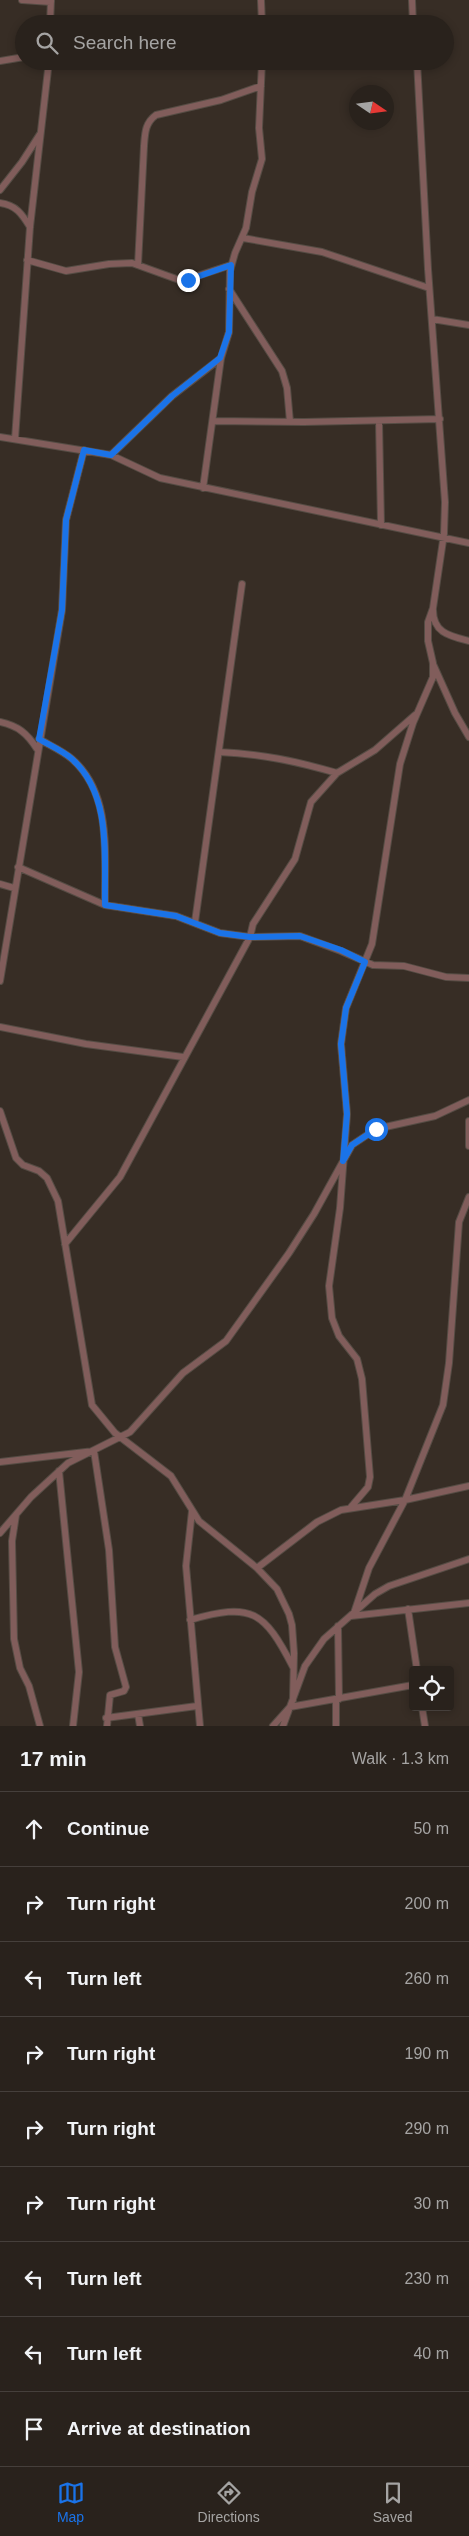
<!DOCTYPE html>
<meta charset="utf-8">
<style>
body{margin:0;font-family:Arial,sans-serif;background:#312a25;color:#f1f3f6}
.controls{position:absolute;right:15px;bottom:15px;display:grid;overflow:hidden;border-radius:5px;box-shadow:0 2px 8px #0003}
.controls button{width:45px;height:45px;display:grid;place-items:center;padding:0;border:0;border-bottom:1px solid #453f3b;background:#29221c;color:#f1f3f6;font:25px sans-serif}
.compass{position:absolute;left:349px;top:85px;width:45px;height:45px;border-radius:50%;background:#29221c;box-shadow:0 2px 8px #0003;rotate:103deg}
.stop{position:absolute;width:15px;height:15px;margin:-11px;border:4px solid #1a73e8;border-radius:50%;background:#fff}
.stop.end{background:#1a73e8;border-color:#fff;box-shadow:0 1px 5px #0008}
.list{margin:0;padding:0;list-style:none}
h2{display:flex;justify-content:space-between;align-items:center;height:65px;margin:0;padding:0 20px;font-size:21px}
h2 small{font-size:16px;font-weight:400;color:#a5a4a3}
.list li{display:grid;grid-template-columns:32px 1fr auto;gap:15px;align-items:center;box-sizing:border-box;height:75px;padding:0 20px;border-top:1px solid #453f3b}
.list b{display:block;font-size:19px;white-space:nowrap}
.list em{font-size:16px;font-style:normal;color:#a5a4a3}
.icon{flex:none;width:28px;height:28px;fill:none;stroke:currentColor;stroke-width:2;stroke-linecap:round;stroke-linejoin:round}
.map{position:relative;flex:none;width:469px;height:1726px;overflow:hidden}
.search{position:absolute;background:#29221c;box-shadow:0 2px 8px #0003;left:15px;right:15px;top:15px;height:55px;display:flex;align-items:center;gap:12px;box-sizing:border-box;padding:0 18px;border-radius:28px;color:#a5a4a3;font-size:19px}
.sheet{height:740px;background:#29221c}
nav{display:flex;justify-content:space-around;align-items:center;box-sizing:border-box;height:70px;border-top:1px solid #453f3b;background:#29221c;font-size:14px;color:#a5a4a3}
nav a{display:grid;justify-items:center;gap:2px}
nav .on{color:#1a73e8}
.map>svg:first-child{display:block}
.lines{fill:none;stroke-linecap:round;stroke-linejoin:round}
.street-casing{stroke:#554c44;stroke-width:8}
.street{stroke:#815d5b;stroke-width:6}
.route{stroke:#1a73e8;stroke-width:6}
</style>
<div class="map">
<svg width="469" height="1726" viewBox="0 0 469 1726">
<rect width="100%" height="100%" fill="#372d25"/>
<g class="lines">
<defs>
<path id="street" d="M 22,0 L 51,2
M 261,0 L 262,24
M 412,0 L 413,24
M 50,24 L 51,0
M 0,61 L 24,57
M 0,190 L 22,162 L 40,134
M 0,203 C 16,205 22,214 30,227
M 243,238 L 322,252 L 429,288
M 27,260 L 66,271 L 109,264 L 132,263 L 182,281 L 231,265
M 138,265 L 144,146 C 145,133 145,123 156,115 L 221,100 L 261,86
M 229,289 L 282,371 L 287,388 L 290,422
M 432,319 L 469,325
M 214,421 L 304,422 L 440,419
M 379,421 L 381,525
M 0,437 L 111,455 L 160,478 L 469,543
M 15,439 L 30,227 L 49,61
M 111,455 L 172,396 L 221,358
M 203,488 L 221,358 L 229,332 L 230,271 L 235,253 L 246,228 L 252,192 L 262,159 L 259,128 L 262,61
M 433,610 C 433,633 450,636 469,641
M 433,664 L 455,713 L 469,737
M 0,722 C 18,726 27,733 37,749
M 39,739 C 49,745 63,751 72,759 C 113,795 104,856 105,905
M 219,752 C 262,754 295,761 337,773
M 18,867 L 105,905 L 176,916 L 220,933 L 250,937 L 300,936 L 341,951 L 373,965 L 404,966 L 446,977 L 469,978
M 0,884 L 14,888
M 195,922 L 242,584
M 0,981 L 62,610 L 66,520 L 84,450
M 0,1027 L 86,1044 L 183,1057
M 0,1111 L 16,1158 L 23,1165 L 39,1171 L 47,1178 L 58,1201 L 92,1405 L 115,1433 L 171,1476 L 199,1521 L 257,1568 L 277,1589 L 289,1614 L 292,1625 L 294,1653 L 293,1700
M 469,1121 L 469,1146
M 65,1244 L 120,1177 L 250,937 L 253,924 L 295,859 L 311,802 L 337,773 L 375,750 L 415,715
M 0,1462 L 94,1451 L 109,1550 L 115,1647 L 126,1687 L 124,1691 L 110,1695 L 107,1726
M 59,1471 L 79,1672 L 73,1726
M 351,1507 L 368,1487 L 370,1477 L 362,1379 L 357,1359 L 339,1336 L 332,1318 L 329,1286 L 340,1208 L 347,1114 L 341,1044 L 346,1008 L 372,944 L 400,764 L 413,723 L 433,677 L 433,663 L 428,641 L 428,622 L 433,608 L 444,534 L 445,502 L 428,269 L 417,61
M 192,1511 L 186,1566 L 200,1726
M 16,1515 L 12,1541 L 14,1639 L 20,1668 L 29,1686 L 40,1726
M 0,1533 L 31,1497 L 68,1463 L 130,1432 L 183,1373 L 226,1341 L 289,1253 L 314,1214 L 352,1145 L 376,1129 L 435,1116 L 469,1100
M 257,1568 L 317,1522 L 341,1510 L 405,1500 L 469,1486
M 408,1609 L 417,1670
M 354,1613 L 369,1568 L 405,1500 L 443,1405 L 449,1363 L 459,1222 L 469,1197
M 351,1616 L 469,1603
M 190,1620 C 252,1602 264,1611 293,1667
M 338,1626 L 339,1699
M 422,1707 L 425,1726
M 138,1714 L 140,1726
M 106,1718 L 197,1706
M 273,1726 L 290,1707 L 413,1685
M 283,1726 L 305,1666 L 324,1639 L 375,1594 L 389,1586 L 469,1559
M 336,1726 L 336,1699"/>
</defs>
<use href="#street" class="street-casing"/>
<use href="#street" class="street"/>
</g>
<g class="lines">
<path class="route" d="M 188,280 L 231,265 L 229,332 L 220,358 L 172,396 L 111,455 L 84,450 L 66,520 L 62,610 L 39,739 C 49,745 63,751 72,759 C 112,795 104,856 105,905 L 176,916 L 220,933 L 250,937 L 300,936 L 341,950 L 365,962 L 346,1008 L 341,1044 L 347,1114 L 343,1161 L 352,1145 L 376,1129"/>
</g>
</svg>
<div class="controls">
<button><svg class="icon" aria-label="locate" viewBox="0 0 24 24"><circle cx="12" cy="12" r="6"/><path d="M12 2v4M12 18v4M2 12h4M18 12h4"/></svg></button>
</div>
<svg class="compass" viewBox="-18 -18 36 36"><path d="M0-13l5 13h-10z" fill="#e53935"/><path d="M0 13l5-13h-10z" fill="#a5a4a3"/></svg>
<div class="stop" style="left:376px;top:1129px"></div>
<div class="stop end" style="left:188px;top:280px"></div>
<div class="search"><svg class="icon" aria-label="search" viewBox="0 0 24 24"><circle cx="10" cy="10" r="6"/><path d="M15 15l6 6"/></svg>Search here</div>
</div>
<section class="sheet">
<h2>17 min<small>Walk · 1.3 km</small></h2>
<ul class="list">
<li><svg class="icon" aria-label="ahead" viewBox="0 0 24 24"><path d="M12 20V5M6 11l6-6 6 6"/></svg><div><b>Continue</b></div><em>50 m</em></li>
<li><svg class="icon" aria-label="right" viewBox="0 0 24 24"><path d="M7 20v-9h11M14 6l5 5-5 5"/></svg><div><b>Turn right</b></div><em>200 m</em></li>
<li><svg class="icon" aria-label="left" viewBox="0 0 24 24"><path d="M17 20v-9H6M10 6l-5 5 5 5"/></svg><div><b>Turn left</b></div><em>260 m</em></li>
<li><svg class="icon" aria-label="right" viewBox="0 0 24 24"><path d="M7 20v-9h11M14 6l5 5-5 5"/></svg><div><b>Turn right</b></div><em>190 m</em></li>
<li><svg class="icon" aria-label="right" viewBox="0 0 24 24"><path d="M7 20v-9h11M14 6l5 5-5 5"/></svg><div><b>Turn right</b></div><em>290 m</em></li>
<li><svg class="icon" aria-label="right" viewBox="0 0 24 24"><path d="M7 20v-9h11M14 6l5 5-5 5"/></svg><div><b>Turn right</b></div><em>30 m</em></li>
<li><svg class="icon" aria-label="left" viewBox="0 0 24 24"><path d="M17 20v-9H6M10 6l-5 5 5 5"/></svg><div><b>Turn left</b></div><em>230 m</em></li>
<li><svg class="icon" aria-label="left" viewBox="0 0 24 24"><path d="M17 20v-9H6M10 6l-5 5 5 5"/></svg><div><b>Turn left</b></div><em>40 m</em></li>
<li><svg class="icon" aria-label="arrive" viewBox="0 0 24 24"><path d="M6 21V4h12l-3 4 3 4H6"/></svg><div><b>Arrive at destination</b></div></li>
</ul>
</section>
<nav>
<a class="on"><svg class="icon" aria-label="map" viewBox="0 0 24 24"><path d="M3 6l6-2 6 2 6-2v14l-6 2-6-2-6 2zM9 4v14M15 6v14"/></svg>Map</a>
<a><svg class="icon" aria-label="directions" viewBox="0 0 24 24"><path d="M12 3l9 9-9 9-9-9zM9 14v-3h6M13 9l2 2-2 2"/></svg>Directions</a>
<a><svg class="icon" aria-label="saved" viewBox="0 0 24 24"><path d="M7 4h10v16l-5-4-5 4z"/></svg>Saved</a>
</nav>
